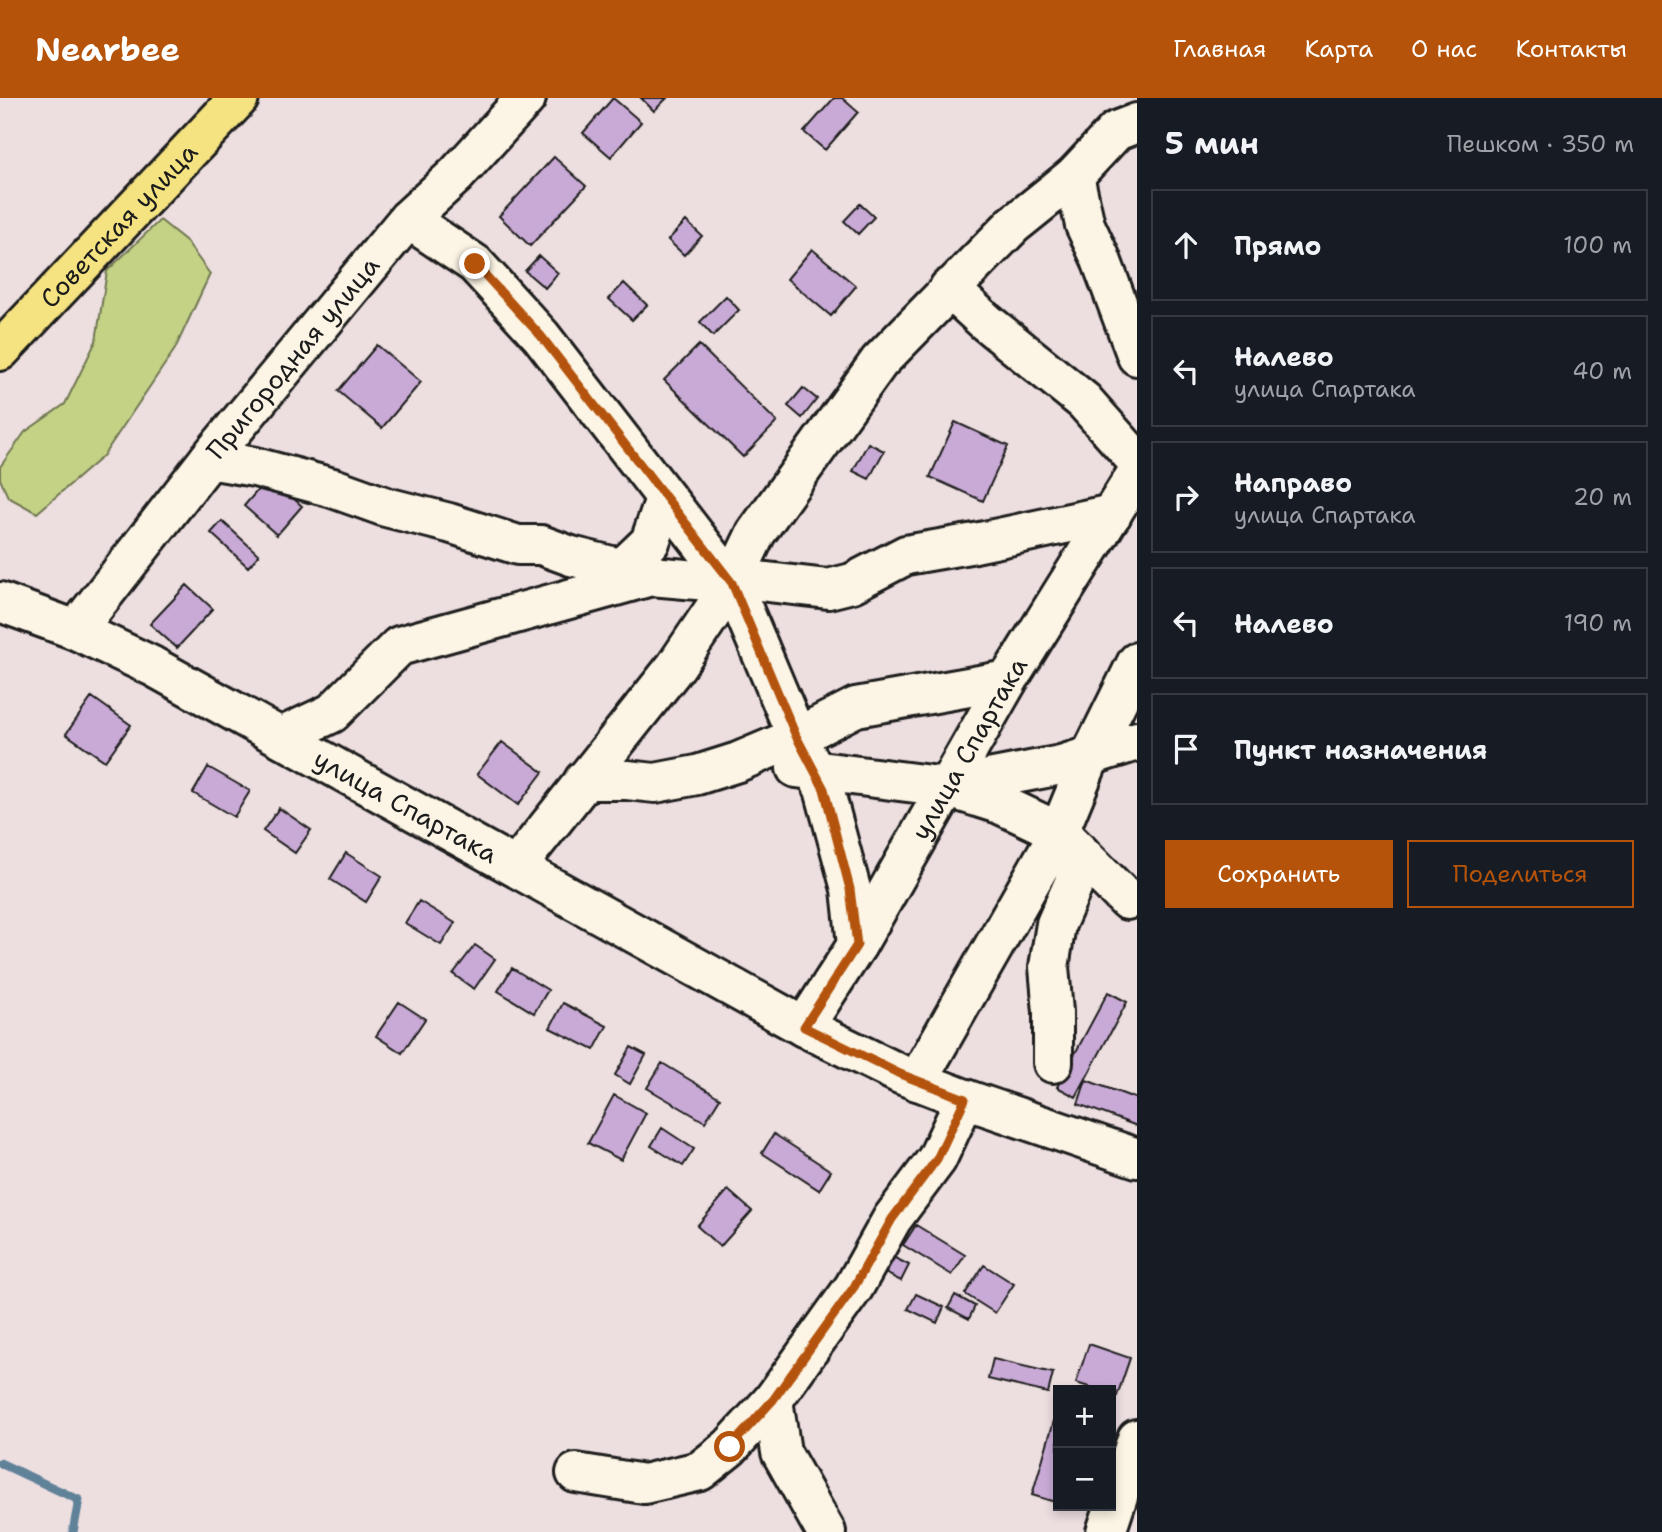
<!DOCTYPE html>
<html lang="ru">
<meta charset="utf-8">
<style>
body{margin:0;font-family:"Shantell Sans",sans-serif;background:#242831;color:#f1f3f6}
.controls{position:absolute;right:21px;bottom:21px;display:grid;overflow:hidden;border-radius:0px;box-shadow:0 4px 10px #0003}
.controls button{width:63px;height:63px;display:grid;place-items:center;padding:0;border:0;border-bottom:2px solid #363941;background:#171b24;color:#f1f3f6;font:35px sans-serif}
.stop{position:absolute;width:21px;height:21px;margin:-16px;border:5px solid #b45309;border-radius:50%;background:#fff}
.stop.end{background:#b45309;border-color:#fff;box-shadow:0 2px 7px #0008}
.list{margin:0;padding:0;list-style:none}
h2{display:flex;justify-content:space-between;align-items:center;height:91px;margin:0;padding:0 28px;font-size:30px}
h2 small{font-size:23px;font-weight:400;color:#9ea1a6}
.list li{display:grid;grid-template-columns:46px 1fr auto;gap:21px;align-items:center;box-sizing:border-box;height:112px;margin:0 14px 14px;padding:0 14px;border:2px solid #363941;border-radius:0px}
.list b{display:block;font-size:26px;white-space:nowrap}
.list p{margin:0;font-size:23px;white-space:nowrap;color:#9ea1a6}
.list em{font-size:23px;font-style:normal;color:#9ea1a6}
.actions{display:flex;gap:14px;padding:21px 28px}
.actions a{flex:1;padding:16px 0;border:2px solid #b45309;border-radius:0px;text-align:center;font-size:24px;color:#b45309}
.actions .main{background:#b45309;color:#fff}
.icon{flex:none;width:38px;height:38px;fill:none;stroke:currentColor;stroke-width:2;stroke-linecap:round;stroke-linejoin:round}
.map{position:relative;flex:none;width:1137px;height:1434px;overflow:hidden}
header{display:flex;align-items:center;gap:42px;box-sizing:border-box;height:98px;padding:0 35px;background:#b45309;color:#fff}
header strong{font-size:33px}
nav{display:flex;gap:38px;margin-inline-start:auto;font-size:24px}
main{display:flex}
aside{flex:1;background:#171b24}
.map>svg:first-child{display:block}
.green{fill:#c4d286;stroke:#707751;stroke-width:2}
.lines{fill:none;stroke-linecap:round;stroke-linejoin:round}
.stream{stroke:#608299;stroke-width:9}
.building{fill:#c9aad6;stroke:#1c1c1c;stroke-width:2}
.minor-casing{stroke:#1c1c1c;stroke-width:44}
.highway-casing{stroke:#1c1c1c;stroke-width:44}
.minor{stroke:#fcf5e5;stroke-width:38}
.highway{stroke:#f5e382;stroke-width:38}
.route{stroke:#b45309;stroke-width:9}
.labels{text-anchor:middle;stroke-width:5;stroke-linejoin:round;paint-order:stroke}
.street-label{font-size:26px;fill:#1c1c1c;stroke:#fcf5e5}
</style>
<header>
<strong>Nearbee</strong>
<nav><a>Главная</a><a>Карта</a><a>О нас</a><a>Контакты</a></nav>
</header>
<main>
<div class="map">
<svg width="1137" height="1434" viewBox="0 0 1137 1434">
<rect width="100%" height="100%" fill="#eddee0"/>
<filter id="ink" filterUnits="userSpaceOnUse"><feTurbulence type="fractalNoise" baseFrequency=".0143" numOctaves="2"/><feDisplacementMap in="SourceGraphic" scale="14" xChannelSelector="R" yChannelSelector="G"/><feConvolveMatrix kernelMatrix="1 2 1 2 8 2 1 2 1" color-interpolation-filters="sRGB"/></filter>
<g filter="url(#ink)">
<path class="green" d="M 160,122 L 185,142 L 210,176 L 175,251 L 103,358 L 37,415 L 8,399 L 0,381 L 0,369 L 25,334 L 65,306 L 96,243 L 107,173 Z"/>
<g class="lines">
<path class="stream" d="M 0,1365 L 79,1402 L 73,1434"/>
</g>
<path class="building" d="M 613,0 L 641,24 L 611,59 L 583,35 Z
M 641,0 L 667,0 L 654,13 Z
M 834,0 L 842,0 L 858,14 L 825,52 L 804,34 Z
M 554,59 L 586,88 L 530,148 L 499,118 Z
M 860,106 L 874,119 L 858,136 L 844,123 Z
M 686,123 L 702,138 L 684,157 L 668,142 Z
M 812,151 L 856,188 L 831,218 L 787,181 Z
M 539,158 L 558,175 L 545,190 L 525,173 Z
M 624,185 L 647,207 L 632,222 L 609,201 Z
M 726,198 L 739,212 L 713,238 L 700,224 Z
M 377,247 L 421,284 L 382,330 L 338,293 Z
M 699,247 L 777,324 L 743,359 L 664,282 Z
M 803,290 L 817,301 L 802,320 L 788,308 Z
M 955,324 L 1008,348 L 983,403 L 930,379 Z
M 868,345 L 884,353 L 869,381 L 853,373 Z
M 269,379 L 302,408 L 277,437 L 244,408 Z
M 222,423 L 259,457 L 248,469 L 211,435 Z
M 187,487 L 213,511 L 177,550 L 150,526 Z
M 92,599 L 131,627 L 105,663 L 66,636 Z
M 502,644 L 543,674 L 518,707 L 477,676 Z
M 208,669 L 250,693 L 234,719 L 193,695 Z
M 279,710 L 311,732 L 295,755 L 263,733 Z
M 346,755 L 382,778 L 366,804 L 330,781 Z
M 419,803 L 455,825 L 441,847 L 405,825 Z
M 475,847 L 495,861 L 474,891 L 453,876 Z
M 512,870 L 548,892 L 534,915 L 498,893 Z
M 1108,894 L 1127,904 L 1076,999 L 1057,989 Z
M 399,904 L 425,921 L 402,955 L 376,938 Z
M 563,905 L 607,928 L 594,952 L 550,930 Z
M 631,949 L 646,957 L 630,986 L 615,977 Z
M 662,965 L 720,1000 L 705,1024 L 647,990 Z
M 1086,982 L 1137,1001 L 1137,1028 L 1078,1006 Z
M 614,997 L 646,1015 L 621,1062 L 588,1045 Z
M 662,1030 L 694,1051 L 683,1068 L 651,1048 Z
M 774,1036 L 831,1073 L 819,1092 L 762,1055 Z
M 728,1092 L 752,1113 L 720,1149 L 697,1128 Z
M 916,1127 L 965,1157 L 952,1177 L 903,1147 Z
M 891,1158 L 909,1167 L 901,1183 L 883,1174 Z
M 984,1167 L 1014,1186 L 995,1215 L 965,1196 Z
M 916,1196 L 944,1209 L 937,1225 L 908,1211 Z
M 955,1197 L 975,1208 L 969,1221 L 948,1210 Z
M 1089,1246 L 1130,1260 L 1117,1298 L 1111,1296 L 1111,1292 L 1099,1292 L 1076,1285 Z
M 993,1261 L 1053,1275 L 1048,1295 L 988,1281 Z
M 1056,1316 L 1058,1317 L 1058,1405 L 1032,1397 Z"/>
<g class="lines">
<defs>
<g id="minor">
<path d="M 1074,78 L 1085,127 L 1100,159 L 1137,258"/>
<path d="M 408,121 L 475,166 L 541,238 L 732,485 L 796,637 L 824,691 L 851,791 L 857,847"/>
<path d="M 949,190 L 986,224 L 1084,303 L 1137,363"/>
<path d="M 209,361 L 255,369 L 333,390 L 386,409 L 449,425 L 518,447 L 541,447 L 571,458 L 624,471"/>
<path d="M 605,487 L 650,444 L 665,401"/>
<path id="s1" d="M 0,504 L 76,532 L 152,568 L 804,929 L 900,976 L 965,1001 L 1137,1060"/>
<path id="s2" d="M 76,532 L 209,361 L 408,121 L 456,77 L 526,0"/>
<path d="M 281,639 L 332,615 L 399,548 L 598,493 L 651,478 L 732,485 L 759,483 L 828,491 L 852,485 L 906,457 L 975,445 L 1112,416"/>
<path d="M 796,670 L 947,689 L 1061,667 L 1137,643"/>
<path d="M 584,682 L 627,682 L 655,685 L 697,677 L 738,664 L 797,639 L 856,609 L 1008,582"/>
<path d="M 949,690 L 1000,706 L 1059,734 L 1127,802"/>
<path d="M 516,769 L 676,568 L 732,485 L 756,435 L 879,264 L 1013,127 L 1074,78 L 1116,33 L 1137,25"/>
<path id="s3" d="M 804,929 L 857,847 L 1008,582 L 1137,375"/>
<path d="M 1053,965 L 1053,914 L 1049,869 L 1056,826 L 1074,785 L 1079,754"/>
<path d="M 917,983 L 1059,734 L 1090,659 L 1137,564"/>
<path d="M 576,1375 L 644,1386 L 700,1373 L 730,1349 L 773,1302"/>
<path d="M 826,1434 L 781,1354 L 773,1302 L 854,1189 L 892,1121 L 937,1061 L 965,1001"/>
<path d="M 1106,1434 L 1137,1341"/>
</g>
<g id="highway">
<path id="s4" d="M 0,253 L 239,0"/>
</g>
</defs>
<use href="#minor" class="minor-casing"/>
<use href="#highway" class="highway-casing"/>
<use href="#minor" class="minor"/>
<use href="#highway" class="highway"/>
</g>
</g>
<g class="lines" filter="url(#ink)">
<path class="route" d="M 475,166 L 541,238 L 732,485 L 796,638 L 824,691 L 850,791 L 857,847 L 804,929 L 900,976 L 965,1001 L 937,1061 L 892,1121 L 854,1189 L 773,1302 L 730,1349"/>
</g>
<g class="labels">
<g class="street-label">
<text dy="9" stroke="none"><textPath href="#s4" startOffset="173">Советская улица</textPath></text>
<text dy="9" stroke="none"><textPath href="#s2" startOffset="348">Пригородная улица</textPath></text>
<text dy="9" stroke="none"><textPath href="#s3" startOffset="324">улица Спартака</textPath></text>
<text dy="9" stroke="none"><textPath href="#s1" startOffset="455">улица Спартака</textPath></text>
</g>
</g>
</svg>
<div class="controls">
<button>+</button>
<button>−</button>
</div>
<div class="stop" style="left:730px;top:1349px"></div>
<div class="stop end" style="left:475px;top:166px"></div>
</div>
<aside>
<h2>5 мин<small>Пешком · 350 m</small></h2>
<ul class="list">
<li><svg class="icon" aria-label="ahead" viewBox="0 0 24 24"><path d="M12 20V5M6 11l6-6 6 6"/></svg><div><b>Прямо</b></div><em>100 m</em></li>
<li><svg class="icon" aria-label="left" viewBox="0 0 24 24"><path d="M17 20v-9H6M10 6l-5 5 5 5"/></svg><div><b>Налево</b><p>улица Спартака</p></div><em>40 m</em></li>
<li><svg class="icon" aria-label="right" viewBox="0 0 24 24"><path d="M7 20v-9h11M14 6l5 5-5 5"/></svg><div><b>Направо</b><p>улица Спартака</p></div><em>20 m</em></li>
<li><svg class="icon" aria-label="left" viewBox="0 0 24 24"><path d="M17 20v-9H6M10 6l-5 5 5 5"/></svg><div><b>Налево</b></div><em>190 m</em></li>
<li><svg class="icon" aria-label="arrive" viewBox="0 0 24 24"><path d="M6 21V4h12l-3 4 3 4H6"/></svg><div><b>Пункт назначения</b></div></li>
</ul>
<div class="actions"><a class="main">Сохранить</a><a>Поделиться</a></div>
</aside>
</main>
